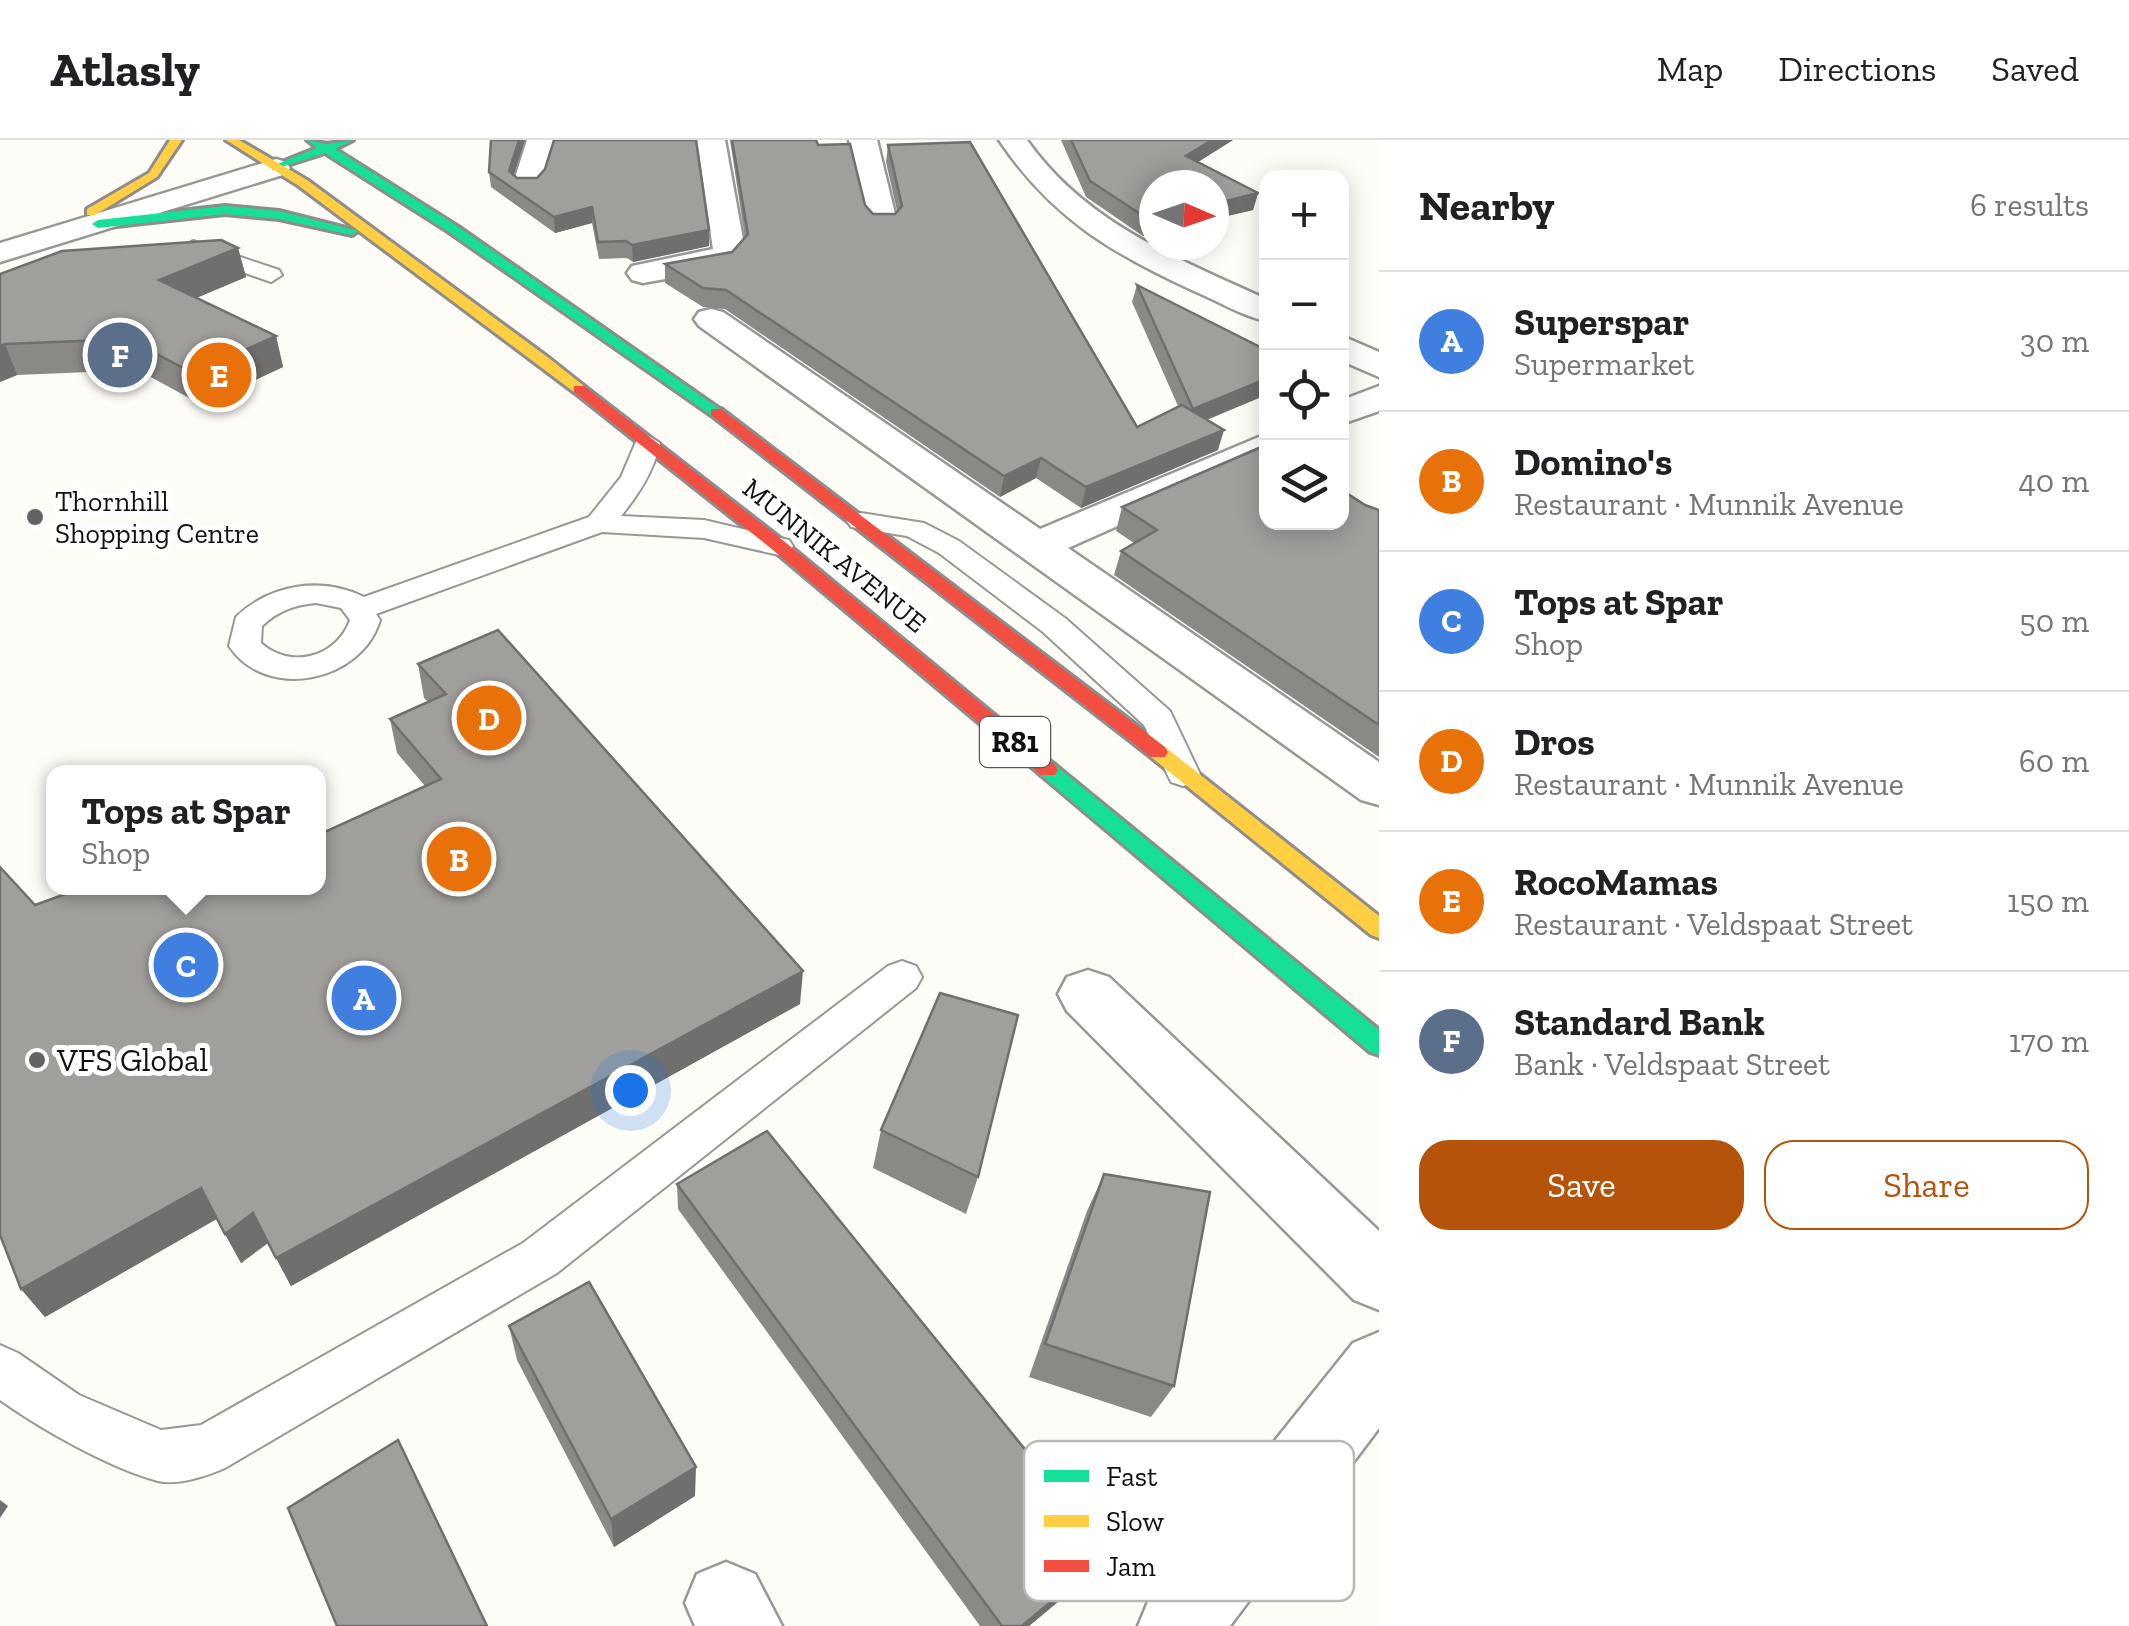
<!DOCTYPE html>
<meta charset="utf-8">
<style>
body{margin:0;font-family:"Zilla Slab",serif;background:#f2f2f2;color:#202124}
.controls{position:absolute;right:30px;top:30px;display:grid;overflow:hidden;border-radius:20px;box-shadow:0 5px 25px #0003}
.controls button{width:90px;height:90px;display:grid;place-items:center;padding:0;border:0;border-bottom:2px solid #e0e0e0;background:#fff;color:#202124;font:50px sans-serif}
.compass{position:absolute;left:1139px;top:30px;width:90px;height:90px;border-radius:50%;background:#fff;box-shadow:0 5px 25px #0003;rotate:92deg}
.you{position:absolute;left:630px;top:950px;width:35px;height:35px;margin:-25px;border:8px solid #fff;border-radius:50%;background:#1a73e8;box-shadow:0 0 0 15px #1a73e833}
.badge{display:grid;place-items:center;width:65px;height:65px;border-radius:50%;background:#b45309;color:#fff;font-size:32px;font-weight:700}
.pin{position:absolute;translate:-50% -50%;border:5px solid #fff;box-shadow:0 2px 10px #0006}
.popup{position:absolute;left:46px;top:625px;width:280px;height:130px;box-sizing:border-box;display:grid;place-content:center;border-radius:20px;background:#fff;filter:drop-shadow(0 2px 8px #0005);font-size:32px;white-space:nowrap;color:#757577}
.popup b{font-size:38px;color:#202124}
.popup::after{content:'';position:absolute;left:50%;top:100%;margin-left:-20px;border:20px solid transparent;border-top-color:#fff}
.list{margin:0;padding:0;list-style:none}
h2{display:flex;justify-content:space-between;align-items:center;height:130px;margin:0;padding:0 40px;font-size:42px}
h2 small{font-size:32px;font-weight:400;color:#757577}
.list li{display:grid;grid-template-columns:65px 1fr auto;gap:30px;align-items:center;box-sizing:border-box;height:140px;padding:0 40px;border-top:2px solid #e0e0e0}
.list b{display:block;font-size:38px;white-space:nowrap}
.list p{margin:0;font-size:32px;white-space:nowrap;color:#757577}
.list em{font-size:32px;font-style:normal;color:#757577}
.actions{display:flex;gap:20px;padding:30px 40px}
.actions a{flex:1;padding:22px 0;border:2px solid #b45309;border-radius:30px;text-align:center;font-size:35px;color:#b45309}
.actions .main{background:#b45309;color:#fff}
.icon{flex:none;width:55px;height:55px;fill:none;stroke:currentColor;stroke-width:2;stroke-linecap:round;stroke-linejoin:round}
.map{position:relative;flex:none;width:1379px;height:1486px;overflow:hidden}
header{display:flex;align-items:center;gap:60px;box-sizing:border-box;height:140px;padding:0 50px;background:#fff;border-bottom:2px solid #e0e0e0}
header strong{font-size:48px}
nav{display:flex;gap:55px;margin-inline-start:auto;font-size:35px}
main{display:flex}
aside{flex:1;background:#fff}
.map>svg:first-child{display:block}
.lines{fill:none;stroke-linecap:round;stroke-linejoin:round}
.lane-casing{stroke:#979795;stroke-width:4}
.street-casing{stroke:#979795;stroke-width:5}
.fast-casing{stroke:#8e8d8b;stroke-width:6}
.slow-casing{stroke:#8e8d8b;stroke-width:6}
.jam-casing{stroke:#8e8d8b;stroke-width:6}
.lane{fill:#fffffe;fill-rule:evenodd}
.street{fill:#fffffe;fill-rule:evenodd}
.fast{fill:#16e098;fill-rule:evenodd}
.slow{fill:#ffcf43;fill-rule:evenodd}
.jam{fill:#f24e42;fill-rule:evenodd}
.wall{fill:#8a8986}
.shaded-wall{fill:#716f6d}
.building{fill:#a19f9c;stroke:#716f6d;stroke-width:2.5}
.poi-dot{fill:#646362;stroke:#fff;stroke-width:4}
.labels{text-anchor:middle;stroke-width:10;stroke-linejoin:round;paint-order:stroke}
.far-poi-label{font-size:28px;fill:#111;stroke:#fff;text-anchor:start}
.far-street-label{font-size:28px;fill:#111;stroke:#fff}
.shield{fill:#fff;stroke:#585858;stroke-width:2.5}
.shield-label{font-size:30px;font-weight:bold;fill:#111}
.poi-label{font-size:32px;fill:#111;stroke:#fff;text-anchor:start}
.key{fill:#fff;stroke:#b8b8b8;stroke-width:2.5}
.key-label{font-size:28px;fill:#111}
</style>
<header>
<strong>Atlasly</strong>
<nav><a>Map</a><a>Directions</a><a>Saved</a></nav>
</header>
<main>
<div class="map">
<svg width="1379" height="1486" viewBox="0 0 1379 1486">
<rect width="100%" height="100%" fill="#fdfcf7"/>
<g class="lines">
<defs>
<path id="lane" d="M 193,101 L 279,130 L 282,135 L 271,142 L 185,112 L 182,107 Z
M 647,295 L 660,303 C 654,331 639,354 621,376 L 704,380 L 789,400 L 793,406 L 789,412 L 779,415 L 704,398 L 602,392 L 376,474 L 380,480 C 362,542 266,562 229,506 L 236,477 C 270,444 322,436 364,457 L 589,377 L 621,337 L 638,297 ZM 316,463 L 341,468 L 350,480 C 337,517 291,530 261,503 L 262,486 C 278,471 294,465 316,463 Z
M 861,373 L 924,383 L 959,401 L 1065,478 L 1170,571 L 1200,634 L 1195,642 L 1183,646 L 1171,642 L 1144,585 L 1043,492 L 939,413 L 907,396 L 851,387 L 847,381 L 851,375 Z
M 902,821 L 916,826 L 922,837 L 916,848 L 557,1133 L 225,1328 C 207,1336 177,1346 158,1341 C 109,1328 41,1289 0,1260 L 0,1205 L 18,1213 L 79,1255 L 161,1290 L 201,1285 L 523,1103 L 888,826 Z"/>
<path id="street" d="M 527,0 L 555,0 L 543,44 L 538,50 L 518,50 L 513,44 Z
M 697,0 L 725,0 L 745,110 L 731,127 L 643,143 L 632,140 L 627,133 L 632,126 L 713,109 Z
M 849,0 L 877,0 L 897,82 L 893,88 L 871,88 L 867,82 Z
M 999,0 L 1027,0 C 1085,83 1177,118 1266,159 L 1266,181 C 1242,176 1218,161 1194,151 C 1111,113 1051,77 999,0 Z
M 276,19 L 286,22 L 290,28 L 286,34 L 0,122 L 0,103 Z
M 711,169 L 723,172 L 1040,389 L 1266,294 L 1266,320 L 1068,408 L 1379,622 L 1379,665 L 1361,660 L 699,186 L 694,179 L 699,172 Z
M 1342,196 L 1379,212 L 1379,237 L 1342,221 Z
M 1379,246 L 1379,271 L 1342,284 L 1342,260 Z
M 1088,830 L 1109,837 L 1379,1091 L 1379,1170 L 1354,1160 L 1067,871 L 1058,854 L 1067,837 Z
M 1379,1192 L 1379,1288 L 1230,1486 L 1138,1486 L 1150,1457 L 1353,1203 Z
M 726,1422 L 755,1434 L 782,1486 L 695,1486 L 685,1463 L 697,1434 Z"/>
<path id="fast" d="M 307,0 L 327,4 L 353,0 L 335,9 L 457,86 L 724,272 L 711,275 L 449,92 L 325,13 L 272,30 L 272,26 L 317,8 Z
M 225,66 L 279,71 L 358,91 L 352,95 L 279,79 L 225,74 L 98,88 L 92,84 L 98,80 Z
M 1048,623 L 1055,625 L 1379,890 L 1379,915 L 1370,912 L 1041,635 L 1038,630 L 1041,625 Z"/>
<path id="slow" d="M 170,0 L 182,0 L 157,37 L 95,75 L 87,75 L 87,69 L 149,33 Z
M 226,0 L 239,0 L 307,40 L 550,219 L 584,246 L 584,252 L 574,252 L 299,46 Z
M 1158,605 L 1165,607 L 1379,776 L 1379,798 L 1371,795 L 1151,617 L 1148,612 Z"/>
<path id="jam" d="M 574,246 L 584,246 L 785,402 L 1055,625 L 1058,630 L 1055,635 L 1041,635 L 773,410 L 574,252 Z
M 711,269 L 721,269 L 1165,607 L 1168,612 L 1165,617 L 1151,617 L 711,275 Z"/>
</defs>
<use href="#lane" class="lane-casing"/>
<use href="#street" class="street-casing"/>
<use href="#fast" class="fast-casing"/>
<use href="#slow" class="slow-casing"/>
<use href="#jam" class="jam-casing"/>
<use href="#lane" class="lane"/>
<use href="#street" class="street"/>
<use href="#fast" class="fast"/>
<use href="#slow" class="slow"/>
<use href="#jam" class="jam"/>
</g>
<path class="wall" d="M 491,0 L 525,0 L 514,35 L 517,38 L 537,38 L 545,29 L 709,106 L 633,122 L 627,118 L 599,119 L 592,83 L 555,93 L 491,47 L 489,32 Z
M 730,0 L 816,0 L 818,5 L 873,74 L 895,74 L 897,71 L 886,22 L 888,5 L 1137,287 L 1178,266 L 1132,162 L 1137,145 L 1266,255 L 1207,280 L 1218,310 L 1081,368 L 1036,338 L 1000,357 L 725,169 L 703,167 L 665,143 L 665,124 L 732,112 L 745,98 Z
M 1061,0 L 1233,0 L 1198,22 L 1258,53 L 1253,70 L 1214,79 L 1214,45 L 1154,45 L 1154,93 L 1143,96 L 1086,57 Z
M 238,108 L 246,137 L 196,158 L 276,196 L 283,227 L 202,265 L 138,230 L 17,235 L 0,242 L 0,134 Z
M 1365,365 L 1379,370 L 1379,617 L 1114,435 L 1121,411 L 1134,403 L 1116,391 L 1122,367 L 1266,382 Z
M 418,524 L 800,864 L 291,1146 L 268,1103 L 241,1123 L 217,1079 L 45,1177 L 21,1149 L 35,765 L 318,748 L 425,646 L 397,613 L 390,579 L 428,562 L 424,558 Z
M 881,990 L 978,1037 L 966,1074 L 873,1028 Z
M 1104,1034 L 1174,1246 L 1151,1277 L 1029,1237 L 1087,1071 Z
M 677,1044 L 1109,1413 L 1095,1431 L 1029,1486 L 980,1486 L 678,1069 Z
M 509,1186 L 695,1356 L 614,1407 L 517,1220 Z"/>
<path class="shaded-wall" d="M 519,0 L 525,0 L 510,46 L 509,31 Z
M 1212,0 L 1233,0 L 1182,32 L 1186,16 Z
M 1258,53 L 1253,70 L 1214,79 L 1214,64 Z
M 592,67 L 592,83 L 555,93 L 554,77 Z
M 1154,78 L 1154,93 L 1143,96 L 1148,79 Z
M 709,90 L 709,106 L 633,122 L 632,105 Z
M 238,108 L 246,137 L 168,170 L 159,140 Z
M 276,196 L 283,227 L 202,265 L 193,233 Z
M 5,204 L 17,235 L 0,242 L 0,206 Z
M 1266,239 L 1266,255 L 1188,287 L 1193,269 Z
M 1224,290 L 1218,310 L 1081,368 L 1086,347 Z
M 1041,318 L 1036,338 L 1000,357 L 1004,336 Z
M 803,831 L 800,864 L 291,1146 L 276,1118 Z
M 201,1048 L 218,1078 L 45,1177 L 21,1149 Z
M 253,1073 L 268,1103 L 241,1123 L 225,1094 Z
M 696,1327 L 695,1356 L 614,1407 L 611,1379 Z
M 0,1360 L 8,1366 L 0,1378 Z
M 1109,1413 L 1095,1431 L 1029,1486 L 1022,1486 Z"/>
<path class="building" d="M 491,0 L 519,0 L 509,31 L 517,38 L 537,38 L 545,29 L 554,0 L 696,0 L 709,90 L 632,105 L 626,101 L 598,102 L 592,67 L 554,77 L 489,32 Z
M 732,0 L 816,0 L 818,5 L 850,4 L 865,65 L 873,74 L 895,74 L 902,66 L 888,5 L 970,2 L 1137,287 L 1182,265 L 1224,290 L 1086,347 L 1041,318 L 1004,336 L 726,150 L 703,148 L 665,124 L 732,112 L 748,94 Z
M 1071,0 L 1212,0 L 1186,16 L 1258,53 L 1214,64 L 1214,45 L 1154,45 L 1154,78 L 1148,79 L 1090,41 Z
M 221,100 L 238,108 L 159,140 L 276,196 L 193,233 L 128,199 L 5,204 L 0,206 L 0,134 L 62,111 Z
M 1137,145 L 1266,210 L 1266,239 L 1193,269 Z
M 1259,308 L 1266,312 L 1266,382 L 1342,382 L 1342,350 L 1365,365 L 1379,370 L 1379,585 L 1121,411 L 1157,390 L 1122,367 Z
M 498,490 L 803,831 L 276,1118 L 253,1073 L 225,1094 L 201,1048 L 21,1149 L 0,1095 L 0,727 L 35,765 L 82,748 L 318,748 L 318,695 L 441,639 L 390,579 L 446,554 L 418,524 Z
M 940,853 L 1018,875 L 978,1037 L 881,990 Z
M 767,991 L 1109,1413 L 1022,1486 L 1002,1486 L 677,1044 Z
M 1104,1034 L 1210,1052 L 1174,1246 L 1045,1204 Z
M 589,1142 L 696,1327 L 611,1379 L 509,1186 Z
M 398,1300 L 487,1486 L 337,1486 L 288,1368 Z"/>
<g class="poi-dot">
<circle cx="35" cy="377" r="10"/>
<circle cx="37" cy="920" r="10"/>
</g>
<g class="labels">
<g class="far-poi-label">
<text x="55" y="371">Thornhill<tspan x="55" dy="32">Shopping Centre</tspan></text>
</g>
<g class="far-street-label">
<text transform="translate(835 415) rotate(39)" y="10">MUNNIK AVENUE</text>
</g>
<rect class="shield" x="980" y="577" width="70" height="50" rx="8"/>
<g class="shield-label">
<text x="1015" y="612">R81</text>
</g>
<g class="poi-label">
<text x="57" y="931">VFS Global</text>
</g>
</g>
<rect x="1024" y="1301" width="330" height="160" rx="15" class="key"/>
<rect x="1044" y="1330" width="45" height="12" fill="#16e098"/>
<rect x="1044" y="1375" width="45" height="12" fill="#ffcf43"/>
<rect x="1044" y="1420" width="45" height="12" fill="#f24e42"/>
<g class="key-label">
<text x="1106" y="1346">Fast</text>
<text x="1106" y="1391">Slow</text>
<text x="1106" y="1436">Jam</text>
</g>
</svg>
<div class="controls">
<button>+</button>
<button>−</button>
<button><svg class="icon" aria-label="locate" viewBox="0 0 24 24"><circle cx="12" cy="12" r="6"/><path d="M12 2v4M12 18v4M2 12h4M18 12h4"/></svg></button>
<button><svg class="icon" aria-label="layers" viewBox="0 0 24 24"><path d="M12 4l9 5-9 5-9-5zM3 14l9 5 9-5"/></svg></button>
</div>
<svg class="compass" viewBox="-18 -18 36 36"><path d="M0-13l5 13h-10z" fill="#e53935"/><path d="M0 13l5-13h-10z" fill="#757577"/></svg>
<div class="you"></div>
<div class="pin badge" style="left:364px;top:858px;background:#3f7fe0">A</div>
<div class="pin badge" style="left:459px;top:719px;background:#e8710a">B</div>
<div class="pin badge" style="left:186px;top:825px;background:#3f7fe0">C</div>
<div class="popup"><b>Tops at Spar</b>Shop</div>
<div class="pin badge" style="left:489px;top:578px;background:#e8710a">D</div>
<div class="pin badge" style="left:219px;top:235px;background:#e8710a">E</div>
<div class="pin badge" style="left:120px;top:215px;background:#5c6f8a">F</div>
</div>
<aside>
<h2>Nearby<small>6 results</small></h2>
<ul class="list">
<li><span class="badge" style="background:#3f7fe0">A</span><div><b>Superspar</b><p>Supermarket</p></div><em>30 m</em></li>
<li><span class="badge" style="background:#e8710a">B</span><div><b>Domino's</b><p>Restaurant · Munnik Avenue</p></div><em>40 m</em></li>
<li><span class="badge" style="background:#3f7fe0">C</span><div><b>Tops at Spar</b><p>Shop</p></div><em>50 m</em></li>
<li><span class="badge" style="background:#e8710a">D</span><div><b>Dros</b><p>Restaurant · Munnik Avenue</p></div><em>60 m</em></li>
<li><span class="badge" style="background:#e8710a">E</span><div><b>RocoMamas</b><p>Restaurant · Veldspaat Street</p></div><em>150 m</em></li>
<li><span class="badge" style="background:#5c6f8a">F</span><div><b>Standard Bank</b><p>Bank · Veldspaat Street</p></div><em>170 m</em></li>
</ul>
<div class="actions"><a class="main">Save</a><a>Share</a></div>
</aside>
</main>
